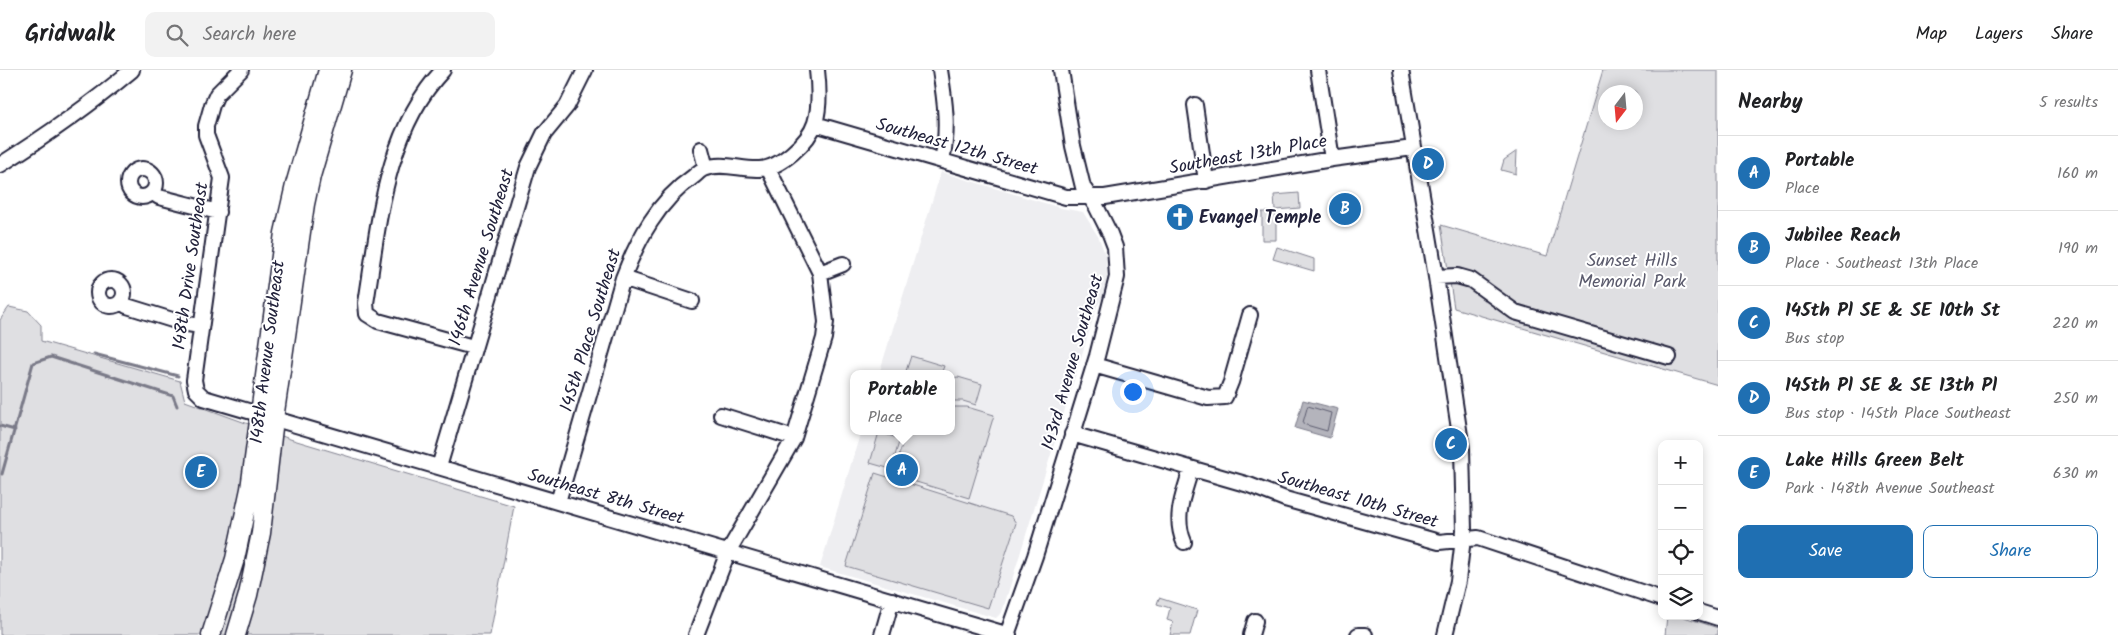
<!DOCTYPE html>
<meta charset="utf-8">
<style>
body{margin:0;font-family:Kalam,sans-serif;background:#f2f2f2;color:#202124}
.controls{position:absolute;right:15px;bottom:15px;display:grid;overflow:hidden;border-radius:10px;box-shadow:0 2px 12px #0003}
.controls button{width:45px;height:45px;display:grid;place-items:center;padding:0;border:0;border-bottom:1px solid #e0e0e0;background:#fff;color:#202124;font:25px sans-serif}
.compass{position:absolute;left:1598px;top:15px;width:45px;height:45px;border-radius:50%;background:#fff;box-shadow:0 2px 12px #0003;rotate:196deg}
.you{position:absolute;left:1132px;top:321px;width:18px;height:18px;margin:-12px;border:4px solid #fff;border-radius:50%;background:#1a73e8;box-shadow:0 0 0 8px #1a73e833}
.badge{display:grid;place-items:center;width:32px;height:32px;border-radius:50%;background:#1f6fb2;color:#fff;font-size:16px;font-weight:700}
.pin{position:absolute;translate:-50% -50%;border:2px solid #fff;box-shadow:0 1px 5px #0006}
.popup{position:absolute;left:850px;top:300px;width:105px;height:65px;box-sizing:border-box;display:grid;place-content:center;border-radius:10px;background:#fff;filter:drop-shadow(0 1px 4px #0005);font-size:16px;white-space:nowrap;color:#757577}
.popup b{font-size:19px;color:#202124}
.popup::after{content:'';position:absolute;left:50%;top:100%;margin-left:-10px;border:10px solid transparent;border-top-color:#fff}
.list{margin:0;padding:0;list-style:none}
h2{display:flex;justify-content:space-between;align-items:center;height:65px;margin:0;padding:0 20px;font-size:21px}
h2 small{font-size:16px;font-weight:400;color:#757577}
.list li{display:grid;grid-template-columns:32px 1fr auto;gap:15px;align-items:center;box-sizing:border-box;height:75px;padding:0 20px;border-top:1px solid #e0e0e0}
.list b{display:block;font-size:19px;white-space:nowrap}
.list p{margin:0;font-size:16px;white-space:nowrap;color:#757577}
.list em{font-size:16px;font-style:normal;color:#757577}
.actions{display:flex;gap:10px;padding:15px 20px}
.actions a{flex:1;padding:11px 0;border:1px solid #1f6fb2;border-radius:10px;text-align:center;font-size:18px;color:#1f6fb2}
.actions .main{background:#1f6fb2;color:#fff}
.icon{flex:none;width:28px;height:28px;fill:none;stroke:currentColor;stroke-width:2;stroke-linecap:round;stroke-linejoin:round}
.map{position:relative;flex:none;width:1718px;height:565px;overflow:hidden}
header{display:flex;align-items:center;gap:30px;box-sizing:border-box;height:70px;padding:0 25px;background:#fff;border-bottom:1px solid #e0e0e0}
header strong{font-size:24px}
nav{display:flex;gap:28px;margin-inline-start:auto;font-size:18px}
.search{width:350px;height:45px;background:#f2f2f2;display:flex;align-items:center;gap:12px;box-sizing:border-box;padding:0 18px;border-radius:10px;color:#757577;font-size:19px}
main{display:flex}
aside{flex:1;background:#fff}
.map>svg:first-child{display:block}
.built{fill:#eeeef1}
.green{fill:#dfdfe2;stroke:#80808e;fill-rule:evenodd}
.water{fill:#b4b4bc;stroke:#7a7a88}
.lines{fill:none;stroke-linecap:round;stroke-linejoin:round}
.shore{stroke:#5c5c6f;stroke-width:1}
.stream{stroke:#7a7a88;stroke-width:3}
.minor-casing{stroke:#22223b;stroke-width:18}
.major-casing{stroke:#22223b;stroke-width:21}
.minor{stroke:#fff;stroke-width:14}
.major{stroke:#fff;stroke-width:18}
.labels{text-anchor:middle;stroke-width:4;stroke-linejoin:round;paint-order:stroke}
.street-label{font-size:18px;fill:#22223b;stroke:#fff}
.poi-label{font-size:18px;font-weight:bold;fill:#22223b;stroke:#fff;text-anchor:start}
.park-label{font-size:18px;fill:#5b5b6d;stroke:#fff}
</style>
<header>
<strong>Gridwalk</strong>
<div class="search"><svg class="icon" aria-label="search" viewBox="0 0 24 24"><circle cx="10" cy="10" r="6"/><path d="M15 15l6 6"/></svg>Search here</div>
<nav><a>Map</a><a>Layers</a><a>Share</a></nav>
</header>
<main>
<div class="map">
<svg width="1718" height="565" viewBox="0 0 1718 565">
<rect width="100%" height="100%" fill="#fff"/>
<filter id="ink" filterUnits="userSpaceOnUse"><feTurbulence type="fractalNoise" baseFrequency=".02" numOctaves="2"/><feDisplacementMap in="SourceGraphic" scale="10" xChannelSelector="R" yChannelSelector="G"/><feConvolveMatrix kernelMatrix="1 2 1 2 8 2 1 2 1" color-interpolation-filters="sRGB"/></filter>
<g filter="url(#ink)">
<path class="built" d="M 941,102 L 1061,138 L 1083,142 L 1099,168 L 1106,187 L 1107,209 L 1102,229 L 1097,236 L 1002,542 L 996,548 L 820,497 L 861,361 L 951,361 L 951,304 L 879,304 Z"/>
<path class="green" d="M 1603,0 L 1718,0 L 1718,315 L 1454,238 L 1441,155 L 1547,186 ZM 1606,22 L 1636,22 L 1636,52 L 1606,52 Z
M 1517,81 L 1516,104 L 1501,100 L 1504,90 Z
M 1299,123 L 1300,138 L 1275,140 L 1274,125 Z
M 1262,142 L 1276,142 L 1276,170 L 1262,170 Z
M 1277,177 L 1314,189 L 1314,201 L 1273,189 Z
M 9,237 L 28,241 L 41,255 L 41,271 L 180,311 L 185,331 L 290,369 L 514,436 L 490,565 L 0,565 L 0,250 Z
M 911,286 L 944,296 L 941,304 L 905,304 Z
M 958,307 L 982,314 L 976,335 L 963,331 L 951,331 L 951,308 Z
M 951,337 L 967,337 L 994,345 L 969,428 L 893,405 L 904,369 L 909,361 L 951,361 Z
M 879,362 L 900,369 L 891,399 L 870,393 Z
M 875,403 L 1011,446 L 1016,453 L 988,538 L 846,496 Z
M 1159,528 L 1197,540 L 1190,565 L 1170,565 L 1173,552 L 1167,550 L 1170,538 L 1157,534 Z
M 1667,546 L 1681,546 L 1718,558 L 1718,565 L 1665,565 Z"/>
<path class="water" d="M 1303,330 L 1338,339 L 1330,368 L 1295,358 Z"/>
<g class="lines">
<path class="shore" d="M 1308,336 L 1331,343 L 1327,361 L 1303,354 Z"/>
<path class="stream" d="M 94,284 L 178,306
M 0,356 L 15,360
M 2,404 L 33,293 L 51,287 L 173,326 L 177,336"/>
<defs>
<path id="minor" d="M 241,0 L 217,24 L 212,35 L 206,56 L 206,65 L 222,108 L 194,310 L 196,320 L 204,328 L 1009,565
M 940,0 C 945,31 949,59 942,90
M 1318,0 L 1332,89
M 1401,0 L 1436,207 L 1462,379 L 1464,460 L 1458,511 L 1445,565
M 1195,35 L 1206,111
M 815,54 L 1066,127 L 1105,127 L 1332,89 L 1413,78
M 701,79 L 706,98
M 0,95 C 46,66 90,35 132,0
M128 113a14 14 0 1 1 28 0a14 14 0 1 1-28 0Z
M 153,123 L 159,127 L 218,142
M 820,203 L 843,194
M 1436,207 L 1457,206 L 1471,210 L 1515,242 L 1669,287
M 623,208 L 692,231
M98 223a13 13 0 1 1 26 0a13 13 0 1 1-26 0Z
M 121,231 L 127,236 L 182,253 L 200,256
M 367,244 L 366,233 C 379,153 385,62 443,0
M 367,244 L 378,251 L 473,277
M 1094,295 L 1208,328 L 1225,327
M 1225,327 L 1231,312 L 1250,245
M 721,345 L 794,368
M 1072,364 L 1249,415 L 1285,429 L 1439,472 L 1478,468 L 1662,529
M 439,397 L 528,97 L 544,64 L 567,36 L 585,0
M 558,432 L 623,208 C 638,169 658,131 693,107 C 697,104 701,99 706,98 C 722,92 742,100 759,99 C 779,99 809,72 815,53 C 820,37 819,17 817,0
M 1184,472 C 1173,446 1184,424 1191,399
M 1699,542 L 1718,548
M 696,565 L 728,482 L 794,368 L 824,268 L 826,252 L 820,203 L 768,98
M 882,565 L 892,530
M 1007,565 L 1035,486 L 1097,286 L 1117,207 L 1115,177 L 1110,164 L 1096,136 L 1083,117 L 1073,76 L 1061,0
M 1251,565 L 1255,551
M 1358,565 L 1365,565"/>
<path id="major" d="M 211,565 L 235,489 L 250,419 L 284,163 L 295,115 L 328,0
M 236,565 L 248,525 L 261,463 L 274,349 L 305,134 L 311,106 L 342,0"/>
</defs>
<use href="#minor" class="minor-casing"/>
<use href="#major" class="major-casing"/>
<use href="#minor" class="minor"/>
<use href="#major" class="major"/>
</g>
</g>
<defs>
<symbol id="church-disc" viewBox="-11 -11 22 22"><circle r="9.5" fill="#1f6fb2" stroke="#fff"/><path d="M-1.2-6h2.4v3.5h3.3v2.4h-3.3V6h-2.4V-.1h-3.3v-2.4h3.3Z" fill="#fff"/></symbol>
</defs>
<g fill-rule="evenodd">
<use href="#church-disc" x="1164" y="131" width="32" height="32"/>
</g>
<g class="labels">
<g class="street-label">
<text transform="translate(957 76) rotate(16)" y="6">Southeast 12th Street</text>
<text transform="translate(1248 84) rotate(-10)" y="6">Southeast 13th Place</text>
<text transform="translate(481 187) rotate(-73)" y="6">146th Avenue Southeast</text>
<text transform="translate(190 196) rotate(-82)" y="6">148th Drive Southeast</text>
<text transform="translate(590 260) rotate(-73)" y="6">145th Place Southeast</text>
<text transform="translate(267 282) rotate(-83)" y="6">148th Avenue Southeast</text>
<text transform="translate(1072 292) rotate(-74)" y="6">143rd Avenue Southeast</text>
<text transform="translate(606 426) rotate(16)" y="6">Southeast 8th Street</text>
<text transform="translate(1358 429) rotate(16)" y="6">Southeast 10th Street</text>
</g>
<g class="poi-label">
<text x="1199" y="153">Evangel Temple</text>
</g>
<g class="park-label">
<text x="1632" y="196">Sunset Hills<tspan x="1632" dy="21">Memorial Park</tspan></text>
</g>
</g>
</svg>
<div class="controls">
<button>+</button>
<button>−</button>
<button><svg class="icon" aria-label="locate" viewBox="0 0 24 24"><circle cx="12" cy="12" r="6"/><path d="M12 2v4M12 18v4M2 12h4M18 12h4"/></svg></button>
<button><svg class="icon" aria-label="layers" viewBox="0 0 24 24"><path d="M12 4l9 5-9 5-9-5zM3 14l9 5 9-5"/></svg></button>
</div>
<svg class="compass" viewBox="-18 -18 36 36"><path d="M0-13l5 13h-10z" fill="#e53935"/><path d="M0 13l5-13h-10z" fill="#757577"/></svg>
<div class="you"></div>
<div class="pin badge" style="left:902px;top:400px">A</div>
<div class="popup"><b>Portable</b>Place</div>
<div class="pin badge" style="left:1345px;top:139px">B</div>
<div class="pin badge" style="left:1451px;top:374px">C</div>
<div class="pin badge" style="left:1428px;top:94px">D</div>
<div class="pin badge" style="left:201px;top:402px">E</div>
</div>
<aside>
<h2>Nearby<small>5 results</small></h2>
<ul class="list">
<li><span class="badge">A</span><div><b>Portable</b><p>Place</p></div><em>160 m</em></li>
<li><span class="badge">B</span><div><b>Jubilee Reach</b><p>Place · Southeast 13th Place</p></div><em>190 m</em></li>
<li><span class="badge">C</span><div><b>145th Pl SE &amp; SE 10th St</b><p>Bus stop</p></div><em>220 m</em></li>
<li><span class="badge">D</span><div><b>145th Pl SE &amp; SE 13th Pl</b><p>Bus stop · 145th Place Southeast</p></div><em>250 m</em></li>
<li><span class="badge">E</span><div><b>Lake Hills Green Belt</b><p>Park · 148th Avenue Southeast</p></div><em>630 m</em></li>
</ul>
<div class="actions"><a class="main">Save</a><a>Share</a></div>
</aside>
</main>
